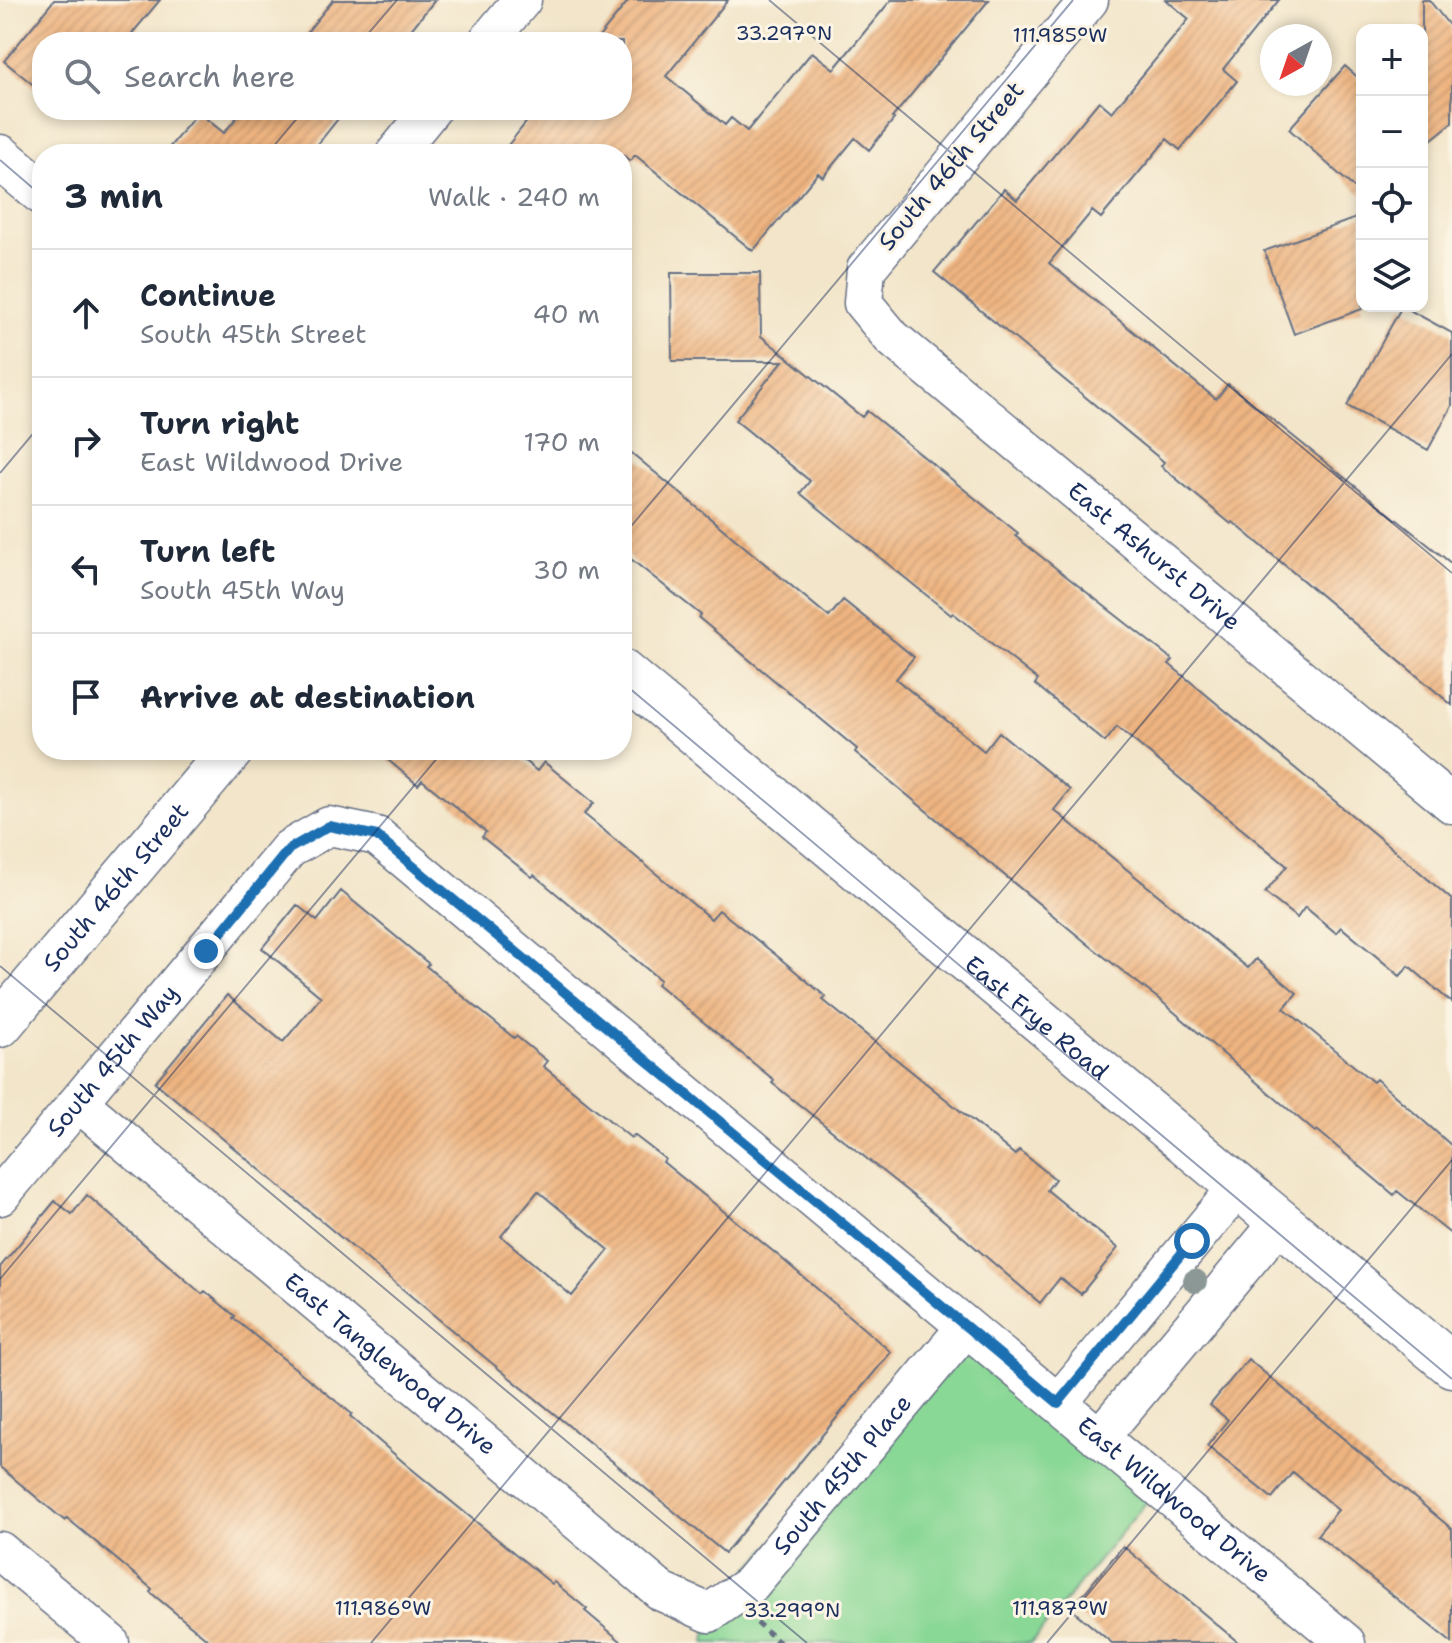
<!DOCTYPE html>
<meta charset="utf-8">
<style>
body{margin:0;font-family:"Shantell Sans",sans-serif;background:#f6f6f7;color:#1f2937}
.controls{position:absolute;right:24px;top:24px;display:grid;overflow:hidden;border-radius:16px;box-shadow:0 4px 12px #0003}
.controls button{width:72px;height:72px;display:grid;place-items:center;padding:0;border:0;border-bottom:2px solid #e0e1e3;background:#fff;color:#1f2937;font:40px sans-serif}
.compass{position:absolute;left:1260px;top:24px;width:72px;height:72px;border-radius:50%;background:#fff;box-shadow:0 4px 12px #0003;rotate:220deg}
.stop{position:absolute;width:24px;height:24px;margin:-18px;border:6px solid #1f6fb2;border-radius:50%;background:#fff}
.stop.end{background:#1f6fb2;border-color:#fff;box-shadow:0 2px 8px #0008}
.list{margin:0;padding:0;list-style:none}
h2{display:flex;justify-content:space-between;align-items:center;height:104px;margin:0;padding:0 32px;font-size:34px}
h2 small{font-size:26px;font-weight:400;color:#747a83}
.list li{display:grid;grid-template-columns:52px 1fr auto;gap:24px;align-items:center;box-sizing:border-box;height:128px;padding:0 32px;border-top:2px solid #e0e1e3}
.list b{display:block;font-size:30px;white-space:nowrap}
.list p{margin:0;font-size:26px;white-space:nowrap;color:#747a83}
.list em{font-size:26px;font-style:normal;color:#747a83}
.icon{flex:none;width:44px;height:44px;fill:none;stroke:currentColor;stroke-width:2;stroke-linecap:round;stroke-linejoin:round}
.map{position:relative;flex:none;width:1452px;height:1643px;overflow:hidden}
.search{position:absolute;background:#fff;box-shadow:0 4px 12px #0003;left:32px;top:32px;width:600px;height:88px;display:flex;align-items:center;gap:20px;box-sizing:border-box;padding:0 28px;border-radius:32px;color:#747a83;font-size:30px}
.panel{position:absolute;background:#fff;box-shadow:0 4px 12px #0003;left:32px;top:144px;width:600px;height:616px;border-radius:32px}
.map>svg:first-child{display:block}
.park{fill:#8ad896;stroke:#52847a;stroke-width:2}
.building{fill:url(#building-hatch);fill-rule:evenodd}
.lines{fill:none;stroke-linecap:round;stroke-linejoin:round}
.minor-casing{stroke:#666f83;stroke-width:41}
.tertiary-casing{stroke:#666f83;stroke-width:47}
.path{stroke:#666f83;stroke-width:5;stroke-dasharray:6 6;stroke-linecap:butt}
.minor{stroke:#fff;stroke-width:38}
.tertiary{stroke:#fff;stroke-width:44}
.tree{fill:#8b9896}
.route{stroke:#1f6fb2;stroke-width:10}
.ticks{fill:none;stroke:#1b2f5e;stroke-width:2;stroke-opacity:0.45}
.labels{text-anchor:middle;stroke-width:6;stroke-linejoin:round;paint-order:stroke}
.street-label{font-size:24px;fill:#1b2f5e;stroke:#fcf5e5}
.ticks-label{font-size:20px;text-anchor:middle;fill:#1b2f5e;stroke:#fcf5e5;stroke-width:6;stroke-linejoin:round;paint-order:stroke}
</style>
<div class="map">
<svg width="1452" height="1643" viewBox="0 0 1452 1643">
<defs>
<pattern id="building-hatch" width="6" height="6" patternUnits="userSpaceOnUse" patternTransform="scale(2)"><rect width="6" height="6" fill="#eeb480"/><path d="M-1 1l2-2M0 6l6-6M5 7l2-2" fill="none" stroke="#cc9b71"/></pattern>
</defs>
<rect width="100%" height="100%" fill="#fcf5e5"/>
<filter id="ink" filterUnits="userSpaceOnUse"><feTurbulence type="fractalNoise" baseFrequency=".0125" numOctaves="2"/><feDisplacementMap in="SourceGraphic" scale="16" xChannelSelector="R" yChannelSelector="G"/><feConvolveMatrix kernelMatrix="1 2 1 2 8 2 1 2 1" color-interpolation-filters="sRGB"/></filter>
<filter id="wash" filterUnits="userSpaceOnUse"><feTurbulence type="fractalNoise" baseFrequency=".006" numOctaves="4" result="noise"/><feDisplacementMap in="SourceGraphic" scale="32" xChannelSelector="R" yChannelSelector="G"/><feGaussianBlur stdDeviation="1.8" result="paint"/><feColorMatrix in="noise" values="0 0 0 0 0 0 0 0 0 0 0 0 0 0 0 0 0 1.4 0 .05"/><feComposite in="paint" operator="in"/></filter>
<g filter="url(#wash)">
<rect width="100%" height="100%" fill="#f2e5c9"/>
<path class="park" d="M 966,1327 L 1159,1487 L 1031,1643 L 705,1643 L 709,1613 Z"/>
<g id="blocks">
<path class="building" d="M 54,0 L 160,0 L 125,42 L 42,42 L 42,92 L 4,61 Z
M 333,0 L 435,0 L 401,42 L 299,42 Z
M 629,0 L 728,0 L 666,76 L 725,125 L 731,118 L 747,131 L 812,52 L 834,69 L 891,0 L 989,0 L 892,118 L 894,119 L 869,150 L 855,138 L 823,177 L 818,173 L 753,251 L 635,155 L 630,161 L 622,154 L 501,154 L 536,110 L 622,110 L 622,42 L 595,42 Z
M 1166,0 L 1279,0 L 1223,69 L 1237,81 L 1180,150 L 1167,139 L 1101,218 L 1092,211 L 1049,263 L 1216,399 L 1228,384 L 1452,564 L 1452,705 L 1233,522 L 1231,524 L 1161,466 L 1164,462 L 934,272 L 1004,189 L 1017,200 L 1099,101 L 1112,112 L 1189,19 Z
M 1422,0 L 1429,0 L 1452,29 L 1452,123 L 1422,147 Z
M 1345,66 L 1362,81 L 1362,195 L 1289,129 Z
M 243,110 L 345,110 L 310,154 L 164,154 L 198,112 L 224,133 Z
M 1362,216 L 1362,309 L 1294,334 L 1264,251 Z
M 671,273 L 760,273 L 761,336 L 862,417 L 867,411 L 1018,533 L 1015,536 L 1173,660 L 1169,664 L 1400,855 L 1452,900 L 1452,1003 L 1409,966 L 1400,976 L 1341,927 L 1336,933 L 1305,907 L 1297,918 L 1265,893 L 1287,866 L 1117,727 L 1105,742 L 1035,684 L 1038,680 L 953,613 L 951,615 L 800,493 L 810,481 L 735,420 L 783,361 L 672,361 Z
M 1402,306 L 1452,333 L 1452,406 L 1428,450 L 1347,406 Z
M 622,445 L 829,617 L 843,600 L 914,657 L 896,679 L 984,751 L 999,732 L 1070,790 L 1054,810 L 1248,968 L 1256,959 L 1297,993 L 1284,1008 L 1373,1082 L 1376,1079 L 1452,1146 L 1452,1235 L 1397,1191 L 1394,1195 L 1317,1130 L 1315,1132 L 1160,1000 L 1089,945 L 855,752 L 857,749 L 699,618 L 701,615 L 622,552 Z
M 376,750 L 511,750 L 537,771 L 544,762 L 594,803 L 584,814 L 711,919 L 719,910 L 776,955 L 826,997 L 823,1000 L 1015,1155 L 1019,1150 L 1055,1179 L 1047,1190 L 1118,1248 L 1081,1294 L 1060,1278 L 1040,1303 L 941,1218 L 772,1083 L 774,1080 L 657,984 L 660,980 L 534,875 L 532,877 L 482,837 L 486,832 L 422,780 L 418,785 Z
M 341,891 L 429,964 L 426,966 L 514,1038 L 516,1036 L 547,1061 L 543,1066 L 631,1138 L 634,1135 L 665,1159 L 663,1162 L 780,1257 L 891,1352 L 725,1553 L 466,1342 L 155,1082 L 227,995 L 283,1042 L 321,997 L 262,948 L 297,905 L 317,921 ZM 538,1191 L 609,1250 L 572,1296 L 501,1236 Z
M 87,1195 L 202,1294 L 205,1291 L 235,1316 L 233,1318 L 352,1414 L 350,1416 L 408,1466 L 552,1584 L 554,1582 L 587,1609 L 585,1611 L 623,1643 L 212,1643 L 150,1592 L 152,1589 L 67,1518 L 65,1521 L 0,1467 L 0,1267 L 55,1201 L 72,1214 Z
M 1248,1359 L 1452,1529 L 1452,1643 L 1317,1535 L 1338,1510 L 1293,1472 L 1272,1498 L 1207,1446 L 1228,1420 L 1210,1405 Z
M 1123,1546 L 1239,1643 L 1112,1643 L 1071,1609 Z"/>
</g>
</g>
<g filter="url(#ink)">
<use href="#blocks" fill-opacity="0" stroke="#666f83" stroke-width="2"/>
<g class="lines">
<defs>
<g id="minor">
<path id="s1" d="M 1089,0 L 866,269 L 863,303 L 892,338 L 1452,804"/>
<path d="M 487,42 L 522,0"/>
<path d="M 395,154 L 431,110"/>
<path id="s2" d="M 79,1103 L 662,1592 L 709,1613 L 750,1585 L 966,1327"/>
<path id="s3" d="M 0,1196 L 289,849 L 329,826 L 377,836 L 1346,1643"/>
<path d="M 1058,1403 L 1238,1187"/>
<path d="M 1099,1438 L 1280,1222"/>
<path d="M 0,1551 L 110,1643"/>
</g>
<g id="tertiary">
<path d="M 0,157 L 42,192"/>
<path id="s4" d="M 622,672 L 1452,1365"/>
<path id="s5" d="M 0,1025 L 231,750"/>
</g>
</defs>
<use href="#minor" class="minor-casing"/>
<use href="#tertiary" class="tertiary-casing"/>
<path class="path" d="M 757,1623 L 780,1643"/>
<use href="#minor" class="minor"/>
<use href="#tertiary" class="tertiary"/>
</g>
<circle class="tree" cx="1195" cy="1281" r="12"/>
</g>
<g class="lines" filter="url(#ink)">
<path class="route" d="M 206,951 L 289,849 L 329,826 L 377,836 L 1058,1403 L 1192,1241"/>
</g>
<path class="ticks" d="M 769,0 L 1452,573M 361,42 L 397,0M 267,154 L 304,110M 0,160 L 42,196M 0,473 L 42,423M 622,537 L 1073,0M 622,682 L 1452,1379M 0,966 L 807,1643M 0,1279 L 444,750M 371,1643 L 1452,354M 1047,1643 L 1452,1160"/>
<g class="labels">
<g class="street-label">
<text transform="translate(951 166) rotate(-50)" y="8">South 46th Street</text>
<text dy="8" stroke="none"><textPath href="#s1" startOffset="770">East Ashurst Drive</textPath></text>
<text dy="8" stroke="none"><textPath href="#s5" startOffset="180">South 46th Street</textPath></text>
<text dy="8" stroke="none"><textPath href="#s4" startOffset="540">East Frye Road</textPath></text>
<text dy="8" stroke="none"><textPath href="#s3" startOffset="176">South 45th Way</textPath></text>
<text dy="8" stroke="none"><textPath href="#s2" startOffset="406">East Tanglewood Drive</textPath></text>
<text dy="8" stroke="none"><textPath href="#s2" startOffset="1006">South 45th Place</textPath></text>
<text dy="8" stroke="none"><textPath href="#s3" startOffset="1584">East Wildwood Drive</textPath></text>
</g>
</g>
<g class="ticks-label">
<text x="784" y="40">33.297°N</text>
<text x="1060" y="42">111.985°W</text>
<text x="383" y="1615">111.986°W</text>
<text x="1060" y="1615">111.987°W</text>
<text x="792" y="1617">33.299°N</text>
</g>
</svg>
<div class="controls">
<button>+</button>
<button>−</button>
<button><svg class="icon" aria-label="locate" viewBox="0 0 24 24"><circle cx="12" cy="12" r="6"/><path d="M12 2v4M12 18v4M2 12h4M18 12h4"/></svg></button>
<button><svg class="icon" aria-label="layers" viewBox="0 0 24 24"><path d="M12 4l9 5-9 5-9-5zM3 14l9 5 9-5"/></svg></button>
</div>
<svg class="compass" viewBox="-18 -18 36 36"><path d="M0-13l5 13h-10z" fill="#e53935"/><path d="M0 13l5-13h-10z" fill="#747a83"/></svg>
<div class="stop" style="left:1192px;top:1241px"></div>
<div class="stop end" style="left:206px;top:951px"></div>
<div class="search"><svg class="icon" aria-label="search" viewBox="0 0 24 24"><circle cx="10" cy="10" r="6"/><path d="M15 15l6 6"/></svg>Search here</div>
<section class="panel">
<h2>3 min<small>Walk · 240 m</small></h2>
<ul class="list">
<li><svg class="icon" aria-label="ahead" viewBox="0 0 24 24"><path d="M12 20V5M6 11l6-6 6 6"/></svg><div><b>Continue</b><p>South 45th Street</p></div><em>40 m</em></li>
<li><svg class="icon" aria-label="right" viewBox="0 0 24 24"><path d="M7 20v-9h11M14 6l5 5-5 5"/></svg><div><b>Turn right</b><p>East Wildwood Drive</p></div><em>170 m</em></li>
<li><svg class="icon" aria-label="left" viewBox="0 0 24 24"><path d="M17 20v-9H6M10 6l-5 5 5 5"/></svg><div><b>Turn left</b><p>South 45th Way</p></div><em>30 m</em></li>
<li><svg class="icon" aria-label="arrive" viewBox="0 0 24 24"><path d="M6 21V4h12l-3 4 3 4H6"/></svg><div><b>Arrive at destination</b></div></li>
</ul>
</section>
</div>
